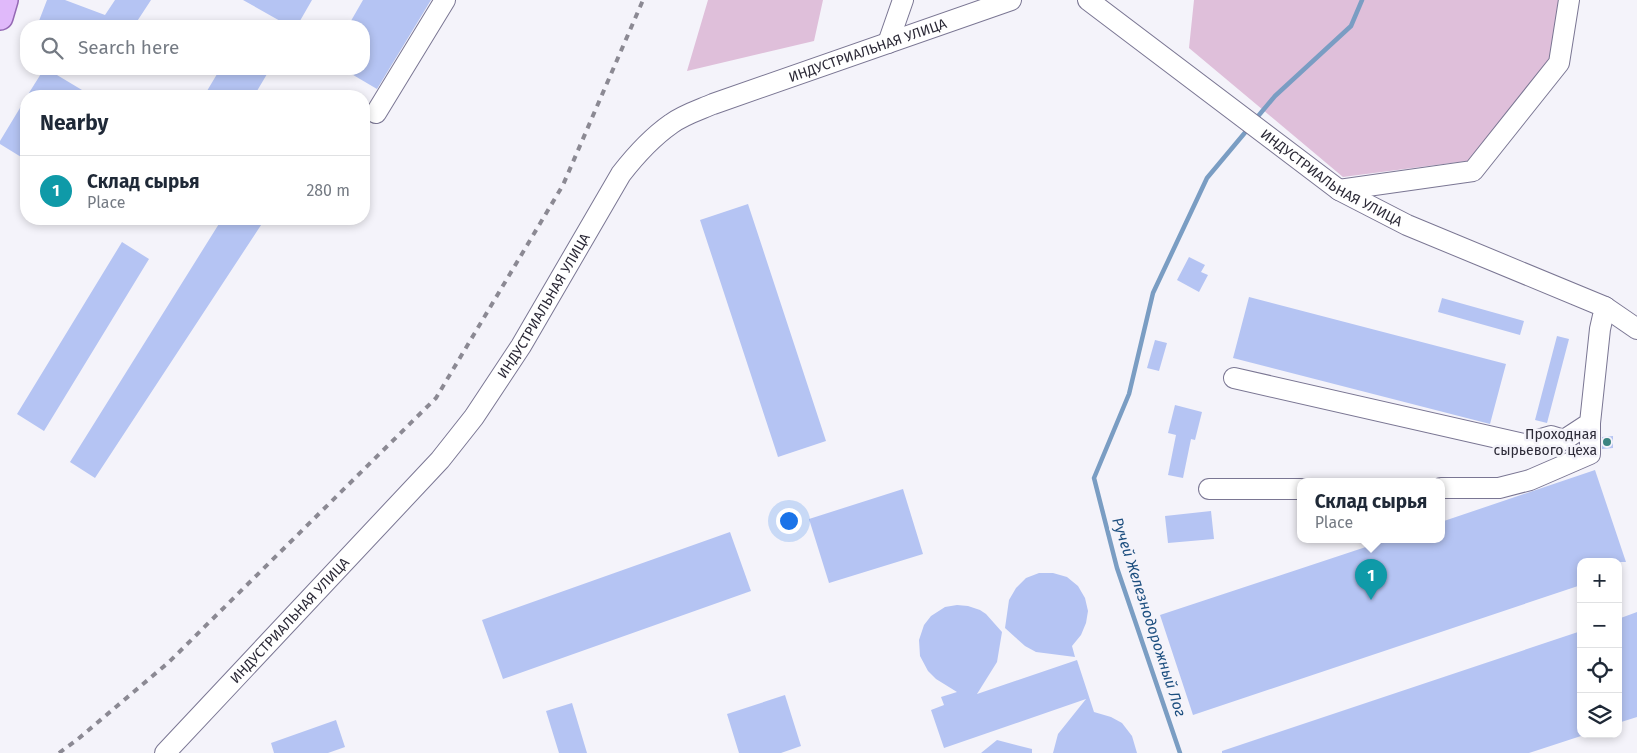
<!DOCTYPE html>
<meta charset="utf-8">
<style>
body{margin:0;font-family:"Fira Sans",sans-serif;background:#f2f2f3;color:#1f2937}
.controls{position:absolute;right:15px;bottom:15px;display:grid;overflow:hidden;border-radius:10px;box-shadow:0 2px 8px #0003}
.controls button{width:45px;height:45px;display:grid;place-items:center;padding:0;border:0;border-bottom:1px solid #e0e1e3;background:#fff;color:#1f2937;font:25px sans-serif}
.you{position:absolute;left:788px;top:520px;width:18px;height:18px;margin:-12px;border:4px solid #fff;border-radius:50%;background:#1a73e8;box-shadow:0 0 0 8px #1a73e833}
.badge{display:grid;place-items:center;width:32px;height:32px;border-radius:50%;background:#d93025;color:#fff;font-size:16px;font-weight:700}
.pin{position:absolute;translate:-50% -41px;filter:drop-shadow(0 1px 2px #0008)}
.pin::after{content:'';position:absolute;top:26px;width:18px;height:15px;background:inherit;clip-path:polygon(0 0,100% 0,50% 100%)}
.popup{position:absolute;left:1297px;top:478px;width:148px;height:65px;box-sizing:border-box;display:grid;place-content:center;border-radius:10px;background:#fff;filter:drop-shadow(0 1px 4px #0005);font-size:16px;white-space:nowrap;color:#747a83}
.popup b{font-size:19px;color:#1f2937}
.popup::after{content:'';position:absolute;left:50%;top:100%;margin-left:-10px;border:10px solid transparent;border-top-color:#fff}
.list{margin:0;padding:0;list-style:none}
h2{display:flex;justify-content:space-between;align-items:center;height:65px;margin:0;padding:0 20px;font-size:21px}
h2 small{font-size:16px;font-weight:400;color:#747a83}
.list li{display:grid;grid-template-columns:32px 1fr auto;gap:15px;align-items:center;box-sizing:border-box;height:70px;padding:0 20px;border-top:1px solid #e0e1e3}
.list b{display:block;font-size:19px;white-space:nowrap}
.list p{margin:0;font-size:16px;white-space:nowrap;color:#747a83}
.list em{font-size:16px;font-style:normal;color:#747a83}
.icon{flex:none;width:28px;height:28px;fill:none;stroke:currentColor;stroke-width:2;stroke-linecap:round;stroke-linejoin:round}
.map{position:relative;flex:none;width:1637px;height:753px;overflow:hidden}
.search{position:absolute;background:#fff;box-shadow:0 2px 8px #0003;left:20px;top:20px;width:350px;height:55px;display:flex;align-items:center;gap:12px;box-sizing:border-box;padding:0 18px;border-radius:20px;color:#747a83;font-size:19px}
.panel{position:absolute;background:#fff;box-shadow:0 2px 8px #0003;left:20px;top:90px;width:350px;height:135px;border-radius:20px}
.map>svg:first-child{display:block}
.green{fill:#dfbfda}
.lines{fill:none;stroke-linecap:round;stroke-linejoin:round}
.stream{stroke:#7a9dc3;stroke-width:4.5}
.building{fill:#b5c4f3}
.minor-casing{stroke:#7a7693;stroke-width:22}
.major-casing{stroke:#9469b4;stroke-width:28}
.minor{stroke:#fff;stroke-width:20}
.major{stroke:#e0b9fa;stroke-width:25}
.rail{stroke:#8b8993;stroke-width:4;stroke-dasharray:6 6;stroke-linecap:butt}
.poi-dot{fill:#3b8481;stroke:#f4f3fa;stroke-width:2}
.labels{text-anchor:middle;stroke-width:5;stroke-linejoin:round;paint-order:stroke}
.street-label{font-size:14px;fill:#2c2a37;stroke:#f4f3fa}
.poi-label{font-size:14px;fill:#2c2a37;stroke:#f4f3fa;text-anchor:end}
.water-label{font-size:15px;font-style:italic;fill:#1c4e7f;stroke:#f4f3fa}
</style>
<div class="map">
<svg width="1637" height="753" viewBox="0 0 1637 753">
<rect width="100%" height="100%" fill="#f4f3fa"/>
<path class="green" d="M 708,0 L 823,0 L 814,41 L 687,71 Z
M 1194,0 L 1569,0 L 1559,63 L 1482,159 L 1343,177 L 1189,48 Z"/>
<g class="lines">
<path class="stream" d="M 1254,121 L 1275,96 L 1351,26 L 1362,0
M 1180,753 L 1117,568 L 1094,478 L 1129,394 L 1153,293 L 1207,178 L 1248,129"/>
</g>
<path class="building" d="M 47,0 L 65,0 L 105,15 L 115,0 L 151,0 L 134,26 L 37,26 Z
M 243,0 L 312,0 L 297,26 L 289,26 Z
M 363,0 L 431,0 L 377,89 L 343,69 L 364,69 L 364,26 L 348,26 Z
M 44,69 L 47,69 L 92,96 L 27,96 Z
M 220,69 L 270,69 L 254,96 L 204,96 Z
M 26,98 L 26,160 L 0,144 L 0,141 Z
M 748,204 L 826,441 L 778,457 L 700,220 Z
M 222,219 L 265,219 L 95,478 L 70,462 Z
M 122,242 L 149,259 L 44,431 L 17,414 Z
M 1189,257 L 1205,265 L 1201,272 L 1208,275 L 1199,292 L 1177,280 Z
M 1249,297 L 1506,364 L 1490,424 L 1233,358 Z
M 1442,298 L 1524,321 L 1520,335 L 1438,312 Z
M 1557,336 L 1569,339 L 1547,423 L 1535,420 Z
M 1155,340 L 1167,343 L 1159,371 L 1147,368 Z
M 1175,405 L 1202,412 L 1195,440 L 1191,439 L 1183,478 L 1168,475 L 1176,435 L 1168,433 Z
M 1613,436 L 1613,448 L 1602,449 L 1602,437 Z
M 1595,470 L 1626,562 L 1581,562 L 1581,585 L 1193,715 L 1160,615 L 1390,539 L 1441,539 L 1441,522 Z
M 903,489 L 923,554 L 829,583 L 809,519 Z
M 1211,511 L 1214,539 L 1168,543 L 1165,516 Z
M 730,532 L 751,591 L 503,679 L 482,620 Z
M 1039,573 L 1053,573 L 1067,577 L 1078,586 L 1085,598 L 1088,611 L 1086,623 L 1081,635 L 1072,646 L 1075,657 L 1036,652 L 1025,646 L 1005,628 L 1009,600 L 1016,588 L 1026,578 Z
M 957,605 L 968,606 L 980,610 L 986,614 L 1002,632 L 997,662 L 977,694 L 1077,660 L 1094,712 L 1111,717 L 1122,723 L 1132,736 L 1137,753 L 1053,753 L 1058,734 L 1086,699 L 944,748 L 931,710 L 944,705 L 941,697 L 957,692 L 936,679 L 928,671 L 920,656 L 919,640 L 924,625 L 931,616 L 945,607 Z
M 1637,612 L 1637,717 L 1618,723 L 1618,619 Z
M 1581,631 L 1581,736 L 1529,753 L 1222,753 L 1222,751 Z
M 785,695 L 801,746 L 781,753 L 739,753 L 727,714 Z
M 572,703 L 587,753 L 559,753 L 546,711 Z
M 336,720 L 345,747 L 328,753 L 274,753 L 271,743 Z
M 997,740 L 1032,749 L 1032,753 L 981,753 Z"/>
<g class="lines">
<defs>
<g id="minor">
<path id="s1" d="M 1088,0 L 1339,190 L 1407,225 L 1605,307 L 1600,329 L 1590,423 L 1564,440 L 1551,436 L 1524,444 L 1234,378"/>
<path d="M 888,43 L 903,0"/>
<path d="M 376,113 L 445,0"/>
<path d="M 1339,190 L 1473,171 L 1559,63 L 1569,0"/>
<path d="M 1605,307 L 1637,329"/>
<path d="M 1441,488 L 1499,488 L 1530,480 L 1590,454 L 1590,423"/>
<path d="M 1209,489 L 1301,489"/>
<path id="s2" d="M 165,753 L 440,460 L 474,417 L 521,346 L 621,174 C 635,156 651,138 671,124 C 683,115 699,110 713,104 L 1011,0"/>
</g>
<path id="major" d="M 0,17 L 5,0"/>
</defs>
<use href="#minor" class="minor-casing"/>
<use href="#major" class="major-casing"/>
<use href="#minor" class="minor"/>
<use href="#major" class="major"/>
<path class="rail" d="M 59,753 L 78,739 L 169,662 L 436,398 L 563,185 L 643,0"/>
</g>
<circle class="poi-dot" cx="1607" cy="442" r="5"/>
<g class="labels">
<g class="street-label">
<text dy="5" stroke="none"><textPath href="#s2" startOffset="1022">ИНДУСТРИАЛЬНАЯ УЛИЦА</textPath></text>
<text dy="5" stroke="none"><textPath href="#s1" startOffset="302">ИНДУСТРИАЛЬНАЯ УЛИЦА</textPath></text>
<text dy="5" stroke="none"><textPath href="#s2" startOffset="588">ИНДУСТРИАЛЬНАЯ УЛИЦА</textPath></text>
<text dy="5" stroke="none"><textPath href="#s2" startOffset="182">ИНДУСТРИАЛЬНАЯ УЛИЦА</textPath></text>
</g>
<g class="poi-label">
<text x="1597" y="439">Проходная<tspan x="1597" dy="16">сырьевого цеха</tspan></text>
</g>
<g class="water-label">
<text transform="translate(1149 617) rotate(72)" y="5">Ручей Железнодорожный Лог</text>
</g>
</g>
</svg>
<div class="controls">
<button>+</button>
<button>−</button>
<button><svg class="icon" aria-label="locate" viewBox="0 0 24 24"><circle cx="12" cy="12" r="6"/><path d="M12 2v4M12 18v4M2 12h4M18 12h4"/></svg></button>
<button><svg class="icon" aria-label="layers" viewBox="0 0 24 24"><path d="M12 4l9 5-9 5-9-5zM3 14l9 5 9-5"/></svg></button>
</div>
<div class="you"></div>
<div class="pin badge" style="left:1371px;top:600px;background:#0f9aa8">1</div>
<div class="popup"><b>Склад сырья</b>Place</div>
<div class="search"><svg class="icon" aria-label="search" viewBox="0 0 24 24"><circle cx="10" cy="10" r="6"/><path d="M15 15l6 6"/></svg>Search here</div>
<section class="panel">
<h2>Nearby<small></small></h2>
<ul class="list">
<li><span class="badge" style="background:#0f9aa8">1</span><div><b>Склад сырья</b><p>Place</p></div><em>280 m</em></li>
</ul>
</section>
</div>
